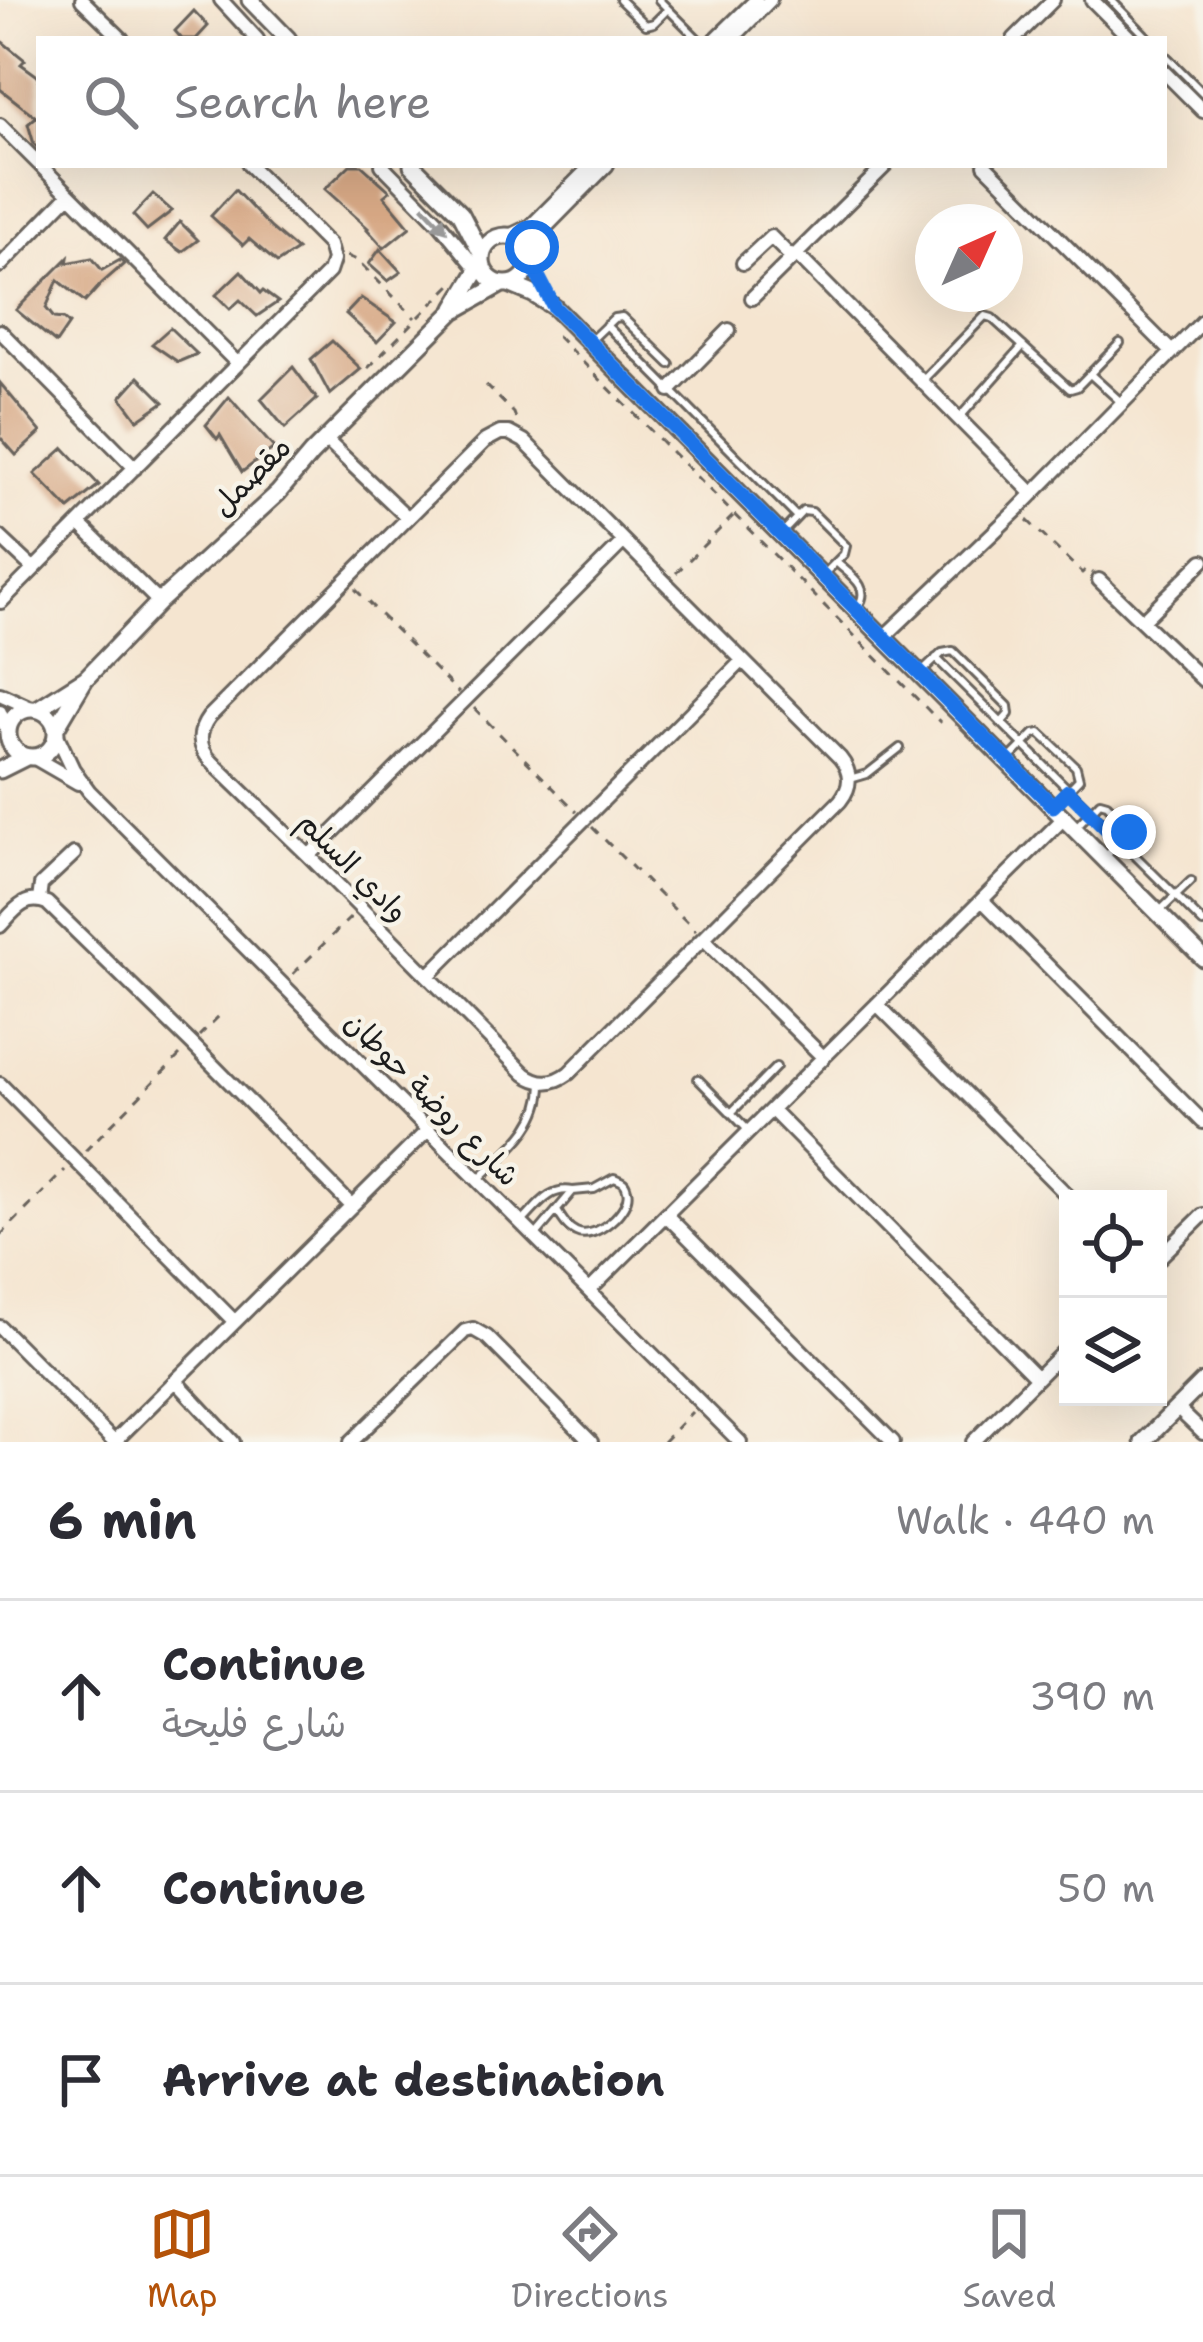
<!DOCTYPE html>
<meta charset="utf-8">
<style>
body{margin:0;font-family:"Shantell Sans","Playpen Sans Arabic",sans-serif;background:#f7f7f7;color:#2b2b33}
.controls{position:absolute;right:36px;bottom:36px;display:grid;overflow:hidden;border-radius:0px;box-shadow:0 12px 48px #0002}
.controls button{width:108px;height:108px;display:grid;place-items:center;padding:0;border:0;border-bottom:3px solid #e1e1e2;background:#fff;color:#2b2b33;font:60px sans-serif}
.compass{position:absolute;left:915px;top:204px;width:108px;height:108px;border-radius:50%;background:#fff;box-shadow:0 12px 48px #0002;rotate:45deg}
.stop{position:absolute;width:36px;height:36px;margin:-27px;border:9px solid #1a73e8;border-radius:50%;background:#fff}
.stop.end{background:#1a73e8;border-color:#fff;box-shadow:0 3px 12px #0008}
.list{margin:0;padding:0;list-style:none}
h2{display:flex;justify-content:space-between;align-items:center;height:156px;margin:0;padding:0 48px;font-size:51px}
h2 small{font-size:39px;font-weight:400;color:#7c7c81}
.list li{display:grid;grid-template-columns:78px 1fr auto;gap:36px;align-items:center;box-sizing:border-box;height:192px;padding:0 48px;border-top:3px solid #e1e1e2}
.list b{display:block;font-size:45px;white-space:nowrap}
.list p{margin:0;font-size:39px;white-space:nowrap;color:#7c7c81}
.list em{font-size:39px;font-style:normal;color:#7c7c81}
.icon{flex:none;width:66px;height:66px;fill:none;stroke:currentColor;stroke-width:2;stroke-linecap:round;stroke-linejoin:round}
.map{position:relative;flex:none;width:1203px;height:1442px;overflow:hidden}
.search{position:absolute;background:#fff;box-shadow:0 12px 48px #0002;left:36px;right:36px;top:36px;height:132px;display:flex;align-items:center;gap:30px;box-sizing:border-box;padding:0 42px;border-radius:0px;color:#7c7c81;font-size:45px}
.sheet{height:732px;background:#fff}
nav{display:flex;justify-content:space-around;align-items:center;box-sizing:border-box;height:168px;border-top:3px solid #e1e1e2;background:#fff;font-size:33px;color:#7c7c81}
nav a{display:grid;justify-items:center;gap:6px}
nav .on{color:#b45309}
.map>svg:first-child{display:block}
.building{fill:#d7a885}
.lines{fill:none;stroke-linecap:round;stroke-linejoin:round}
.service-casing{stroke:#68625b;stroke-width:12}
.minor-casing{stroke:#68625b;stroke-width:18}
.tertiary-casing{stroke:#68625b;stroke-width:21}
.path{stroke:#68625b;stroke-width:3;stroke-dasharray:9 9;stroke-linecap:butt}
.service{stroke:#fff;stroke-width:6}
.minor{stroke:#fff;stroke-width:12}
.tertiary{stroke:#fff;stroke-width:15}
.oneway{fill:#999}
.route{stroke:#1a73e8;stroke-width:15}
.labels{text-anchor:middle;stroke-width:9;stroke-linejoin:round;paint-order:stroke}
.street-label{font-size:30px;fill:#1c1c1c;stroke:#f7f3e8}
</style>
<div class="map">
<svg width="1203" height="1442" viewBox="0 0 1203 1442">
<rect width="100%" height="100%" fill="#f7f3e8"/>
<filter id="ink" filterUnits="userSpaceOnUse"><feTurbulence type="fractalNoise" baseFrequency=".00833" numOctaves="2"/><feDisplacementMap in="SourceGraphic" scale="24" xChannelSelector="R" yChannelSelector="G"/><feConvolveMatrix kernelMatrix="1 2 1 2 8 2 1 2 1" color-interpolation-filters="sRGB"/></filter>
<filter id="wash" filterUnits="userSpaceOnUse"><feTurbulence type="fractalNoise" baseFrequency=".004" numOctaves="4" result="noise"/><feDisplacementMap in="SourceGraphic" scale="48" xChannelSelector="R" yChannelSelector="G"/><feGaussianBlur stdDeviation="2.7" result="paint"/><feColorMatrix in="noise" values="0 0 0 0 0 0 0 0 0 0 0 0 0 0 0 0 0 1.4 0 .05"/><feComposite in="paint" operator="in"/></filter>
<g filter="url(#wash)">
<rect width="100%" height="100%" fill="#f5e5d0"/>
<g id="blocks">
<path class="building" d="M 194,11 L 208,26 L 196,39 L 182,39 L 175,31 Z
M 0,40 L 25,60 L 21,64 L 39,77 L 39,149 L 34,144 L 28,124 L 36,117 L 0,89 Z
M 350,165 L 361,165 L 390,191 L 384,196 L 410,227 L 384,248 L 367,229 L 368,228 L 325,189 Z
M 235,190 L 271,228 L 297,250 L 277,263 L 249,239 L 243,245 L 211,216 Z
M 153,194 L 172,211 L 147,230 L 133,215 Z
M 180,222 L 198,240 L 182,252 L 165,240 Z
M 380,249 L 401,272 L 388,281 L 369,264 Z
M 68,258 L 67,263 L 92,258 L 102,270 L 120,260 L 124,264 L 102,283 L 85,302 L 58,280 L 46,308 L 54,318 L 63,319 L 69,324 L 56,343 L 16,310 Z
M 241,271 L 261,293 L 263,291 L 278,302 L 257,316 L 240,300 L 230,309 L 216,295 Z
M 361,298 L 396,322 L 377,342 L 346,314 Z
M 170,328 L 197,354 L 178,362 L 152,344 Z
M 332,341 L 361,369 L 330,395 L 311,359 Z
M 293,367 L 317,399 L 285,428 L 261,399 Z
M 139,377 L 164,402 L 138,420 L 121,397 Z
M 0,383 L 41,432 L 16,455 L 0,437 Z
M 229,397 L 274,448 L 242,472 L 220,435 L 217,439 L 206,425 Z
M 64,448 L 99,485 L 69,509 L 35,474 Z"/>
</g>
</g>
<g filter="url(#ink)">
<use href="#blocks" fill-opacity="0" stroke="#68625b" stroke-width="3"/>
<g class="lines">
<defs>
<path id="service" d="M 620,0 L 646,25 L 654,23 L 668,9
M 659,0 L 698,39
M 1111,0 L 1149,39
M 1164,54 L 1203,93
M 606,325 L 797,517
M 589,342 L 614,318 L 622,317 L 670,364
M 1090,374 L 1122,403
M 922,381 L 985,316 L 992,318 L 1070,389 L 1077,387 L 1120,343
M 959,418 L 1023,346
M 781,534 L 803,511 L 812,512 L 846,546 L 844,554 L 825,573
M 836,562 C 850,575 872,587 858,606
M 936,658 L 1203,923
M 921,673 L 942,653 L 953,651 L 1008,706 L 1009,714 L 1001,723
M 1010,758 L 1034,734 L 1040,733 L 1076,767 L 1079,779 L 1053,806
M 850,779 L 867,774 L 900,748
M 1075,828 L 1100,802 L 1107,804 L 1129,827 L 1129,832 L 1107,855
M 1161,910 L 1191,881
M 698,1079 L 747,1129
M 731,1113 L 776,1067
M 479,1179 C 507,1151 543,1126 542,1082
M 557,1211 C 562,1219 567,1228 576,1232 C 595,1242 633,1208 627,1190 C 625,1181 621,1181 614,1178 L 594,1189 L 573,1191
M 523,1221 C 538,1206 550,1186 573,1191 L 535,1236"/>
<path id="minor" d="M 82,0 L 122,39
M 221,0 L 257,39
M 1092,0 L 1131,39
M 716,39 L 756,0
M 732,39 L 770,0
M 1014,39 L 1053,0
M 1164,72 L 1203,111
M 0,125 L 39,164
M 40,165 L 238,364
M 382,165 L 440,224 L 474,265 L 487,275
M 985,165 L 1172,352
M 510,236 L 531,226 L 592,165
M 530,254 L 544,229 L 607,165
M 796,254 L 1033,494
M 743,263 L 771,237 L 792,258
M 0,266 L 69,195
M 752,298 L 886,165
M 0,331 L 135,468
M 670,390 L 729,330
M 500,433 L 509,433 L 524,441 L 840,758 C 852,773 852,786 840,801 L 569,1073 C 554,1084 540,1085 525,1074 L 309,856 L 212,762 C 198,748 197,733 209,717 L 485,441 Z
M 326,440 L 407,517
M 81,525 L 159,602
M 0,537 L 33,568
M 1099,580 L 1203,680
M 1,602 L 329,272 L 333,260 L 329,245 L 249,165
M 1142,621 L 1203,561
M 884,637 L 1017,510 L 1203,321
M 0,694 L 31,708
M 0,712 L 7,731
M 56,733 L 73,769 L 89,791 L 740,1442
M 33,757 L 78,783
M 309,856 L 623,542
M 39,900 L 41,885 L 74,854
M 982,900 L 1203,1122
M 0,926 C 14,911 25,894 47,903 L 192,1044 L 352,1206
M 704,939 L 823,1057
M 428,976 L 742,661
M 877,1004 L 1071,1199
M 0,1084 L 235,1322
M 772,1110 L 1037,1378
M 667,1216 L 893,1442
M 1158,1259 L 1203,1215
M 590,1290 L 1065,817
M 0,1327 L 114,1442
M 176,1381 L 233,1442
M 1177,1408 L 1203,1433
M 114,1442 L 429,1129
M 351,1442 L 465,1331 L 473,1329 L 487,1337 L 591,1442
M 973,1442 L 1068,1347"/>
<path id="tertiary" d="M 250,0 L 288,39
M 412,165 L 461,214 L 482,255
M482 260a24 24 0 1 1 48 0a24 24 0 1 1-48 0Z
M 509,284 L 533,294 L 554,307 L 1203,958
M 455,308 L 482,263
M8 733a24 24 0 1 1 48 0a24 24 0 1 1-48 0Z
M 37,709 L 86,678 L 159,602 L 278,493 L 311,454 L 454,311 L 502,284
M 56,728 L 84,681
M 0,770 L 26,757
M 1143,1442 L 1203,1382"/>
</defs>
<use href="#service" class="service-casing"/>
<use href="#minor" class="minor-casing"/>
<use href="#tertiary" class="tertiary-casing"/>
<path class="path" d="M 347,256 L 357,260 L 415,318
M 557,336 L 941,723
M 368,368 L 451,285
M 486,385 L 514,413 L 518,425
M 1027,520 L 1082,573 L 1087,568 L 1093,573
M 676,573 L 733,516
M 355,589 L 459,693
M 474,708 L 577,812
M 592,827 L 696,931
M 293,974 L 351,917
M 199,1036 L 223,1012
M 85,1151 L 184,1051
M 0,1236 L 65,1170
M 663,1442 L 692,1412"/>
<use href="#service" class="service"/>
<use href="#minor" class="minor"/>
<use href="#tertiary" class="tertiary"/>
</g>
<defs><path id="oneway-solid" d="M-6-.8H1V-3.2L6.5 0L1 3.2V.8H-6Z" transform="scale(3)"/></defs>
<use class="oneway" href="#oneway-solid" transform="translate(435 219) rotate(47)"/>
</g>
<g class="lines" filter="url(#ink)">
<path class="route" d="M 532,247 L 530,261 L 554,307 L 1053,806 L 1068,791 L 1120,842 L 1129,832"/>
</g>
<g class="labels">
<g class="street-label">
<text transform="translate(251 476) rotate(-45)" y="10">مقصمل</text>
<text transform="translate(353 867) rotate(45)" y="10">وادي السلم</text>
<text transform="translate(432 1099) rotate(45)" y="10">شارع روضة حوطان</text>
</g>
</g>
</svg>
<div class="controls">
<button><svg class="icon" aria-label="locate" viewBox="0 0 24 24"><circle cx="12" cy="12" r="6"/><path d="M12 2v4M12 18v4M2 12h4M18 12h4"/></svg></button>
<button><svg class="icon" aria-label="layers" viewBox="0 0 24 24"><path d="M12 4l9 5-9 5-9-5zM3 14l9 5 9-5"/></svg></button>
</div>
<svg class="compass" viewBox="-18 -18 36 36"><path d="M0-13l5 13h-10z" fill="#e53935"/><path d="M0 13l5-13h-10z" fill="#7c7c81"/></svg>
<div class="stop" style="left:532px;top:247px"></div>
<div class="stop end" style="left:1129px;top:832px"></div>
<div class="search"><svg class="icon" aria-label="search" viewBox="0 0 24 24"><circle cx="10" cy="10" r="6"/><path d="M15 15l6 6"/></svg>Search here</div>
</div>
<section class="sheet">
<h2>6 min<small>Walk · 440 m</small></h2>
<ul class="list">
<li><svg class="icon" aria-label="ahead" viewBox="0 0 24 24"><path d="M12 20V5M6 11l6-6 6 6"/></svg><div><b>Continue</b><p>شارع فليحة</p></div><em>390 m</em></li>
<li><svg class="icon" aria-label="ahead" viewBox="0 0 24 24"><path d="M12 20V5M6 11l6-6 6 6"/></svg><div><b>Continue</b></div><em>50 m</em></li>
<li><svg class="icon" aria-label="arrive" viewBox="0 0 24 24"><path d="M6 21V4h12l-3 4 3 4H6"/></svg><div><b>Arrive at destination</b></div></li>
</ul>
</section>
<nav>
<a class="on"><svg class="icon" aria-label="map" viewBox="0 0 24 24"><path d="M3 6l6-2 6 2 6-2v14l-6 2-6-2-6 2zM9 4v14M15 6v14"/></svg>Map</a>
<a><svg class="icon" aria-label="directions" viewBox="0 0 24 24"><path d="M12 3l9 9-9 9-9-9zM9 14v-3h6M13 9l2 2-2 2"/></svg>Directions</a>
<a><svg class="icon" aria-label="saved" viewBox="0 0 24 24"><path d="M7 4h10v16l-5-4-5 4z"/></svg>Saved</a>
</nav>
